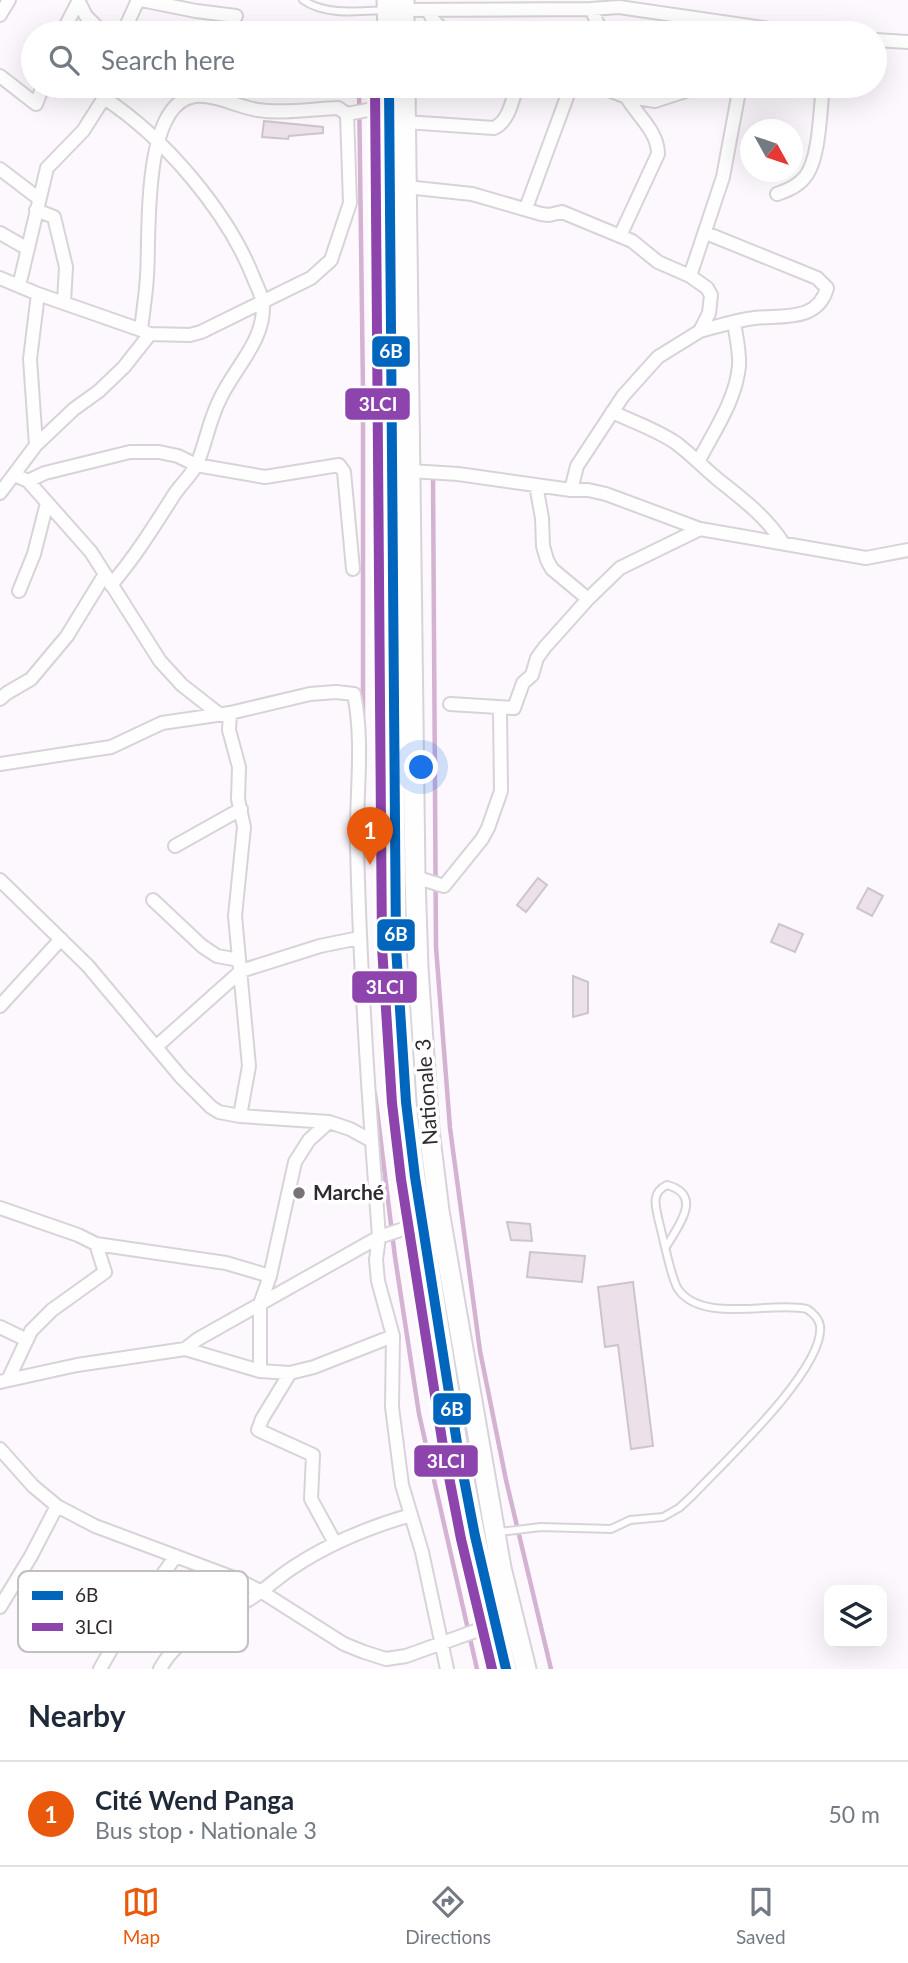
<!DOCTYPE html>
<meta charset="utf-8">
<style>
body{margin:0;font-family:Lato,sans-serif;background:#f2f2f3;color:#1f2937}
.controls{position:absolute;right:21px;bottom:21px;display:grid;overflow:hidden;border-radius:14px;box-shadow:0 7px 28px #0002}
.controls button{width:63px;height:63px;display:grid;place-items:center;padding:0;border:0;border-bottom:2px solid #e0e1e3;background:#fff;color:#1f2937;font:35px sans-serif}
.compass{position:absolute;left:740px;top:119px;width:63px;height:63px;border-radius:50%;background:#fff;box-shadow:0 7px 28px #0002;rotate:130deg}
.you{position:absolute;left:422px;top:768px;width:24px;height:24px;margin:-18px;border:5px solid #fff;border-radius:50%;background:#1a73e8;box-shadow:0 0 0 10px #1a73e833}
.badge{display:grid;place-items:center;width:46px;height:46px;border-radius:50%;background:#ea580c;color:#fff;font-size:23px;font-weight:700}
.pin{position:absolute;translate:-50% -58px;filter:drop-shadow(0 2px 4px #0008)}
.pin::after{content:'';position:absolute;top:37px;width:24px;height:21px;background:inherit;clip-path:polygon(0 0,100% 0,50% 100%)}
.list{margin:0;padding:0;list-style:none}
h2{display:flex;justify-content:space-between;align-items:center;height:91px;margin:0;padding:0 28px;font-size:30px}
h2 small{font-size:23px;font-weight:400;color:#747a83}
.list li{display:grid;grid-template-columns:46px 1fr auto;gap:21px;align-items:center;box-sizing:border-box;height:105px;padding:0 28px;border-top:2px solid #e0e1e3}
.list b{display:block;font-size:26px;white-space:nowrap}
.list p{margin:0;font-size:23px;white-space:nowrap;color:#747a83}
.list em{font-size:23px;font-style:normal;color:#747a83}
.icon{flex:none;width:38px;height:38px;fill:none;stroke:currentColor;stroke-width:2;stroke-linecap:round;stroke-linejoin:round}
.map{position:relative;flex:none;width:908px;height:1669px;overflow:hidden}
.search{position:absolute;background:#fff;box-shadow:0 7px 28px #0002;left:21px;right:21px;top:21px;height:77px;display:flex;align-items:center;gap:18px;box-sizing:border-box;padding:0 24px;border-radius:38px;color:#747a83;font-size:26px}
.sheet{height:196px;background:#fff}
nav{display:flex;justify-content:space-around;align-items:center;box-sizing:border-box;height:98px;border-top:2px solid #e0e1e3;background:#fff;font-size:19px;color:#747a83}
nav a{display:grid;justify-items:center;gap:4px}
nav .on{color:#ea580c}
.map>svg:first-child{display:block}
.lines{fill:none;stroke-linecap:round;stroke-linejoin:round}
.stream{stroke:#d4b2d2;stroke-width:4.5}
.building{fill:#ece0eb;stroke:#ccc6cc;stroke-width:2}
.lane-casing{stroke:#d8d3d8;stroke-width:10}
.street-casing{stroke:#d8d3d8;stroke-width:16}
.primary-casing{stroke:#d8d3d8;stroke-width:23}
.lane{stroke:#fffeff;stroke-width:6}
.street{stroke:#fffeff;stroke-width:12}
.primary{stroke:#fffeff;stroke-width:19}
.bus-1-casing{stroke:#fff;stroke-width:16}
.bus-2-casing{stroke:#fff;stroke-width:16}
.bus-1{stroke:#0065bd;stroke-width:10}
.bus-2{stroke:#8e44ad;stroke-width:10}
.poi-dot{fill:#787177;stroke:#fff;stroke-width:2.5}
.labels{text-anchor:middle;stroke-width:7;stroke-linejoin:round;paint-order:stroke}
.street-label{font-size:21px;fill:#30292f;stroke:#fff}
.poi-label{font-size:21px;font-weight:bold;fill:#30292f;stroke:#fff;text-anchor:start}
.key{fill:#fff;stroke:#c1bfc1;stroke-width:2}
.key-label{font-size:19px;fill:#30292f}
.line-badge{stroke:#fff;stroke-width:2.5}
.badge-label{font-size:19px;text-anchor:middle;font-weight:bold;fill:#fff}
</style>
<div class="map">
<svg width="908" height="1669" viewBox="0 0 908 1669">
<rect width="100%" height="100%" fill="#fdf8fd"/>
<g class="lines">
<path class="stream" d="M 359,86 L 363,391 L 363,715
M 433,475 L 436,947 L 450,1128 L 480,1351 L 506,1480 L 551,1669
M 363,818 L 363,851
M 375,1094 L 395,1257 L 419,1414 L 477,1669"/>
</g>
<path class="building" d="M 264,121 L 323,127 L 323,133 L 289,136 L 288,139 L 262,137 Z
M 538,878 L 547,885 L 526,912 L 517,905 Z
M 868,888 L 883,896 L 872,916 L 857,908 Z
M 779,924 L 803,934 L 795,952 L 771,942 Z
M 573,976 L 588,982 L 588,1013 L 573,1017 Z
M 507,1222 L 530,1224 L 532,1241 L 511,1240 Z
M 530,1252 L 585,1256 L 582,1282 L 527,1277 Z
M 633,1282 L 653,1446 L 631,1449 L 618,1345 L 605,1347 L 598,1287 Z"/>
<g class="lines">
<defs>
<path id="lane" d="M 303,0 C 326,16 360,11 386,10
M 499,1532 L 541,1527 L 611,1529 L 630,1520 L 663,1517 L 679,1508 L 692,1496 C 722,1464 825,1369 820,1326 C 819,1319 813,1313 807,1309 C 772,1301 702,1324 678,1289 C 671,1279 663,1236 659,1222 C 656,1207 650,1193 667,1185 C 704,1195 678,1226 666,1247"/>
<path id="street" d="M 78,0 L 86,16 L 103,33
M 141,0 L 196,11 L 236,16
M 591,9 L 602,33
M 398,10 L 591,9 L 619,7 L 797,33
M 428,10 L 433,20 L 446,33
M 0,15 L 9,0
M 62,33 L 78,2
M 123,33 L 138,0
M 875,40 L 908,42
M 0,76 L 36,104 L 43,86
M 599,86 L 624,96 L 655,101 L 701,86
M 104,98 C 164,137 228,212 254,279 C 257,286 262,296 263,304 C 265,341 234,368 220,399 C 209,420 206,443 197,464 C 191,476 179,486 172,498 C 153,528 134,558 111,585
M 405,122 L 494,128 C 509,121 512,101 517,86
M 0,169 L 38,198
M 406,187 L 472,194 L 541,214 L 549,215 L 562,212 L 632,241 L 658,262 L 690,276 L 707,288 L 711,295 L 709,313 L 700,331 L 658,357 L 623,396 L 577,466 L 571,490
M 777,194 C 788,190 798,186 805,177 C 820,159 820,109 823,86
M 526,208 L 571,86
M 36,210 L 54,217 L 66,267 L 64,302
M 0,233 L 28,249
M 620,236 L 658,154 C 658,127 629,110 621,86
M 690,276 L 723,177 L 740,86
M 0,278 L 38,294 L 141,330
M 19,286 L 47,168 L 83,131 L 104,98 L 107,86
M 700,331 C 718,326 737,320 755,318 C 782,315 818,322 827,288 L 817,278 L 706,233
M 150,334 L 141,330 C 143,312 146,294 147,276 C 150,237 141,103 195,96 C 217,94 237,107 258,110 C 283,114 312,109 338,108 L 347,114
M 612,412 C 634,422 657,430 676,443 C 692,455 706,470 721,482 C 745,501 766,517 783,543
M 36,445 L 30,359 L 38,294
M 698,462 C 713,433 736,400 739,366 C 740,352 736,336 734,322
M 410,471 L 458,474 L 571,490 L 588,490 L 606,494 L 700,529 L 866,558 L 908,550
M 15,475 L 28,481 L 45,473 L 130,452 L 159,452 L 178,456 L 196,465 L 265,477 L 339,465 L 344,472 L 353,569
M 28,481 L 91,552 L 160,661 L 182,685 L 219,714
M 536,485 L 542,518 L 543,546 L 547,560 L 552,569 L 588,599
M 0,493 L 36,445 L 74,409 L 99,391 L 124,367 L 150,334 L 190,335 L 201,332 L 311,278 L 331,260 L 350,203 L 347,114 L 389,106
M 19,591 L 34,554 L 47,503
M 0,699 L 7,693 L 31,679 L 67,636 L 105,574
M 450,704 L 514,708 L 523,683 L 532,675 L 537,658 L 545,647 L 588,599 L 620,568 L 700,529
M 230,713 L 229,730 L 239,767 L 238,799 L 244,827 L 235,916 L 249,1066 L 240,1116
M 0,764 L 111,747 L 162,723 L 230,713 L 310,694 L 336,692 L 354,694 C 364,742 356,794 357,842 C 359,942 365,1041 372,1141
M 175,846 L 241,809
M 415,877 L 444,886 L 482,839 L 488,828 L 501,791 L 500,709
M 0,880 L 88,966 L 181,1077 L 211,1107 L 219,1112 L 240,1116 L 329,1122 L 350,1129 L 372,1141 L 379,1237 L 376,1260 L 378,1281 L 393,1336 L 314,1367 L 290,1373 L 260,1371 L 185,1349
M 153,900 L 202,946 L 217,956 L 239,960
M 0,1006 L 61,939
M 157,1046 L 241,971 L 320,946 L 359,938
M 0,1208 L 78,1235 L 96,1244 L 226,1263 L 270,1276
M 0,1327 L 27,1340
M 393,1336 L 392,1407 L 402,1485 L 422,1552 L 447,1669
M 260,1371 L 260,1304 L 270,1276 L 295,1162 L 309,1140 L 329,1122
M 290,1373 L 262,1419 L 258,1430 L 313,1455 L 311,1499 L 335,1543
M 8,1380 L 31,1331 L 52,1310 L 105,1272 L 96,1244
M 0,1382 L 77,1365 L 185,1349 L 198,1339 L 379,1237 L 422,1223 L 428,1218
M 0,1449 L 33,1486 L 57,1506 L 95,1526 L 234,1578 L 262,1592 L 344,1644 L 364,1652 L 386,1659 L 406,1656 L 495,1624
M 0,1607 L 31,1556 L 57,1506
M 100,1669 L 121,1632 L 176,1556
M 160,1669 C 177,1636 218,1619 248,1600 C 264,1591 277,1578 292,1568 C 328,1544 369,1527 411,1515"/>
<path id="primary" d="M 387,0 L 388,33
M 404,0 L 404,33
M 389,86 L 396,947 L 406,1102 L 415,1177 L 457,1443 L 475,1536 L 506,1669
M 405,86 L 415,877 L 418,968 L 429,1130 L 439,1211 L 501,1568 L 526,1669"/>
</defs>
<use href="#lane" class="lane-casing"/>
<use href="#street" class="street-casing"/>
<use href="#primary" class="primary-casing"/>
<use href="#lane" class="lane"/>
<use href="#street" class="street"/>
<use href="#primary" class="primary"/>
<defs>
<path id="bus-1" d="M 389,86 L 396,947 L 406,1102 L 415,1177 L 457,1443 L 475,1536 L 506,1669"/>
<path id="bus-2" d="M 375,86 L 382,947 L 392,1103 L 401,1179 L 443,1446 L 461,1539 L 492,1669"/>
</defs>
<use href="#bus-1" class="bus-1-casing"/>
<use href="#bus-2" class="bus-2-casing"/>
<use href="#bus-1" class="bus-1"/>
<use href="#bus-2" class="bus-2"/>
</g>
<circle class="poi-dot" cx="299" cy="1193" r="7"/>
<g class="labels">
<g class="street-label">
<text transform="translate(427 1092) rotate(-94)" y="7">Nationale 3</text>
</g>
<g class="poi-label">
<text x="313" y="1200">Marché</text>
</g>
</g>
<rect x="18" y="1571" width="230" height="81" rx="10" class="key"/>
<rect x="32" y="1591" width="31" height="9" fill="#0065bd"/>
<rect x="32" y="1623" width="31" height="8" fill="#8e44ad"/>
<g class="key-label">
<text x="75" y="1602">6B</text>
<text x="75" y="1634">3LCI</text>
</g>
<g class="line-badge">
<rect x="371" y="335" width="40" height="33" rx="7" fill="#0065bd"/>
<rect x="344" y="387" width="67" height="34" rx="7" fill="#8e44ad"/>
<rect x="376" y="918" width="40" height="34" rx="7" fill="#0065bd"/>
<rect x="351" y="970" width="67" height="34" rx="7" fill="#8e44ad"/>
<rect x="432" y="1392" width="40" height="34" rx="7" fill="#0065bd"/>
<rect x="413" y="1444" width="66" height="34" rx="7" fill="#8e44ad"/>
</g>
<g class="badge-label">
<text x="391" y="358">6B</text>
<text x="378" y="411">3LCI</text>
<text x="396" y="941">6B</text>
<text x="385" y="994">3LCI</text>
<text x="452" y="1416">6B</text>
<text x="446" y="1468">3LCI</text>
</g>
</svg>
<div class="controls">
<button><svg class="icon" aria-label="layers" viewBox="0 0 24 24"><path d="M12 4l9 5-9 5-9-5zM3 14l9 5 9-5"/></svg></button>
</div>
<svg class="compass" viewBox="-18 -18 36 36"><path d="M0-13l5 13h-10z" fill="#e53935"/><path d="M0 13l5-13h-10z" fill="#747a83"/></svg>
<div class="you"></div>
<div class="pin badge" style="left:370px;top:865px">1</div>
<div class="search"><svg class="icon" aria-label="search" viewBox="0 0 24 24"><circle cx="10" cy="10" r="6"/><path d="M15 15l6 6"/></svg>Search here</div>
</div>
<section class="sheet">
<h2>Nearby<small></small></h2>
<ul class="list">
<li><span class="badge">1</span><div><b>Cité Wend Panga</b><p>Bus stop · Nationale 3</p></div><em>50 m</em></li>
</ul>
</section>
<nav>
<a class="on"><svg class="icon" aria-label="map" viewBox="0 0 24 24"><path d="M3 6l6-2 6 2 6-2v14l-6 2-6-2-6 2zM9 4v14M15 6v14"/></svg>Map</a>
<a><svg class="icon" aria-label="directions" viewBox="0 0 24 24"><path d="M12 3l9 9-9 9-9-9zM9 14v-3h6M13 9l2 2-2 2"/></svg>Directions</a>
<a><svg class="icon" aria-label="saved" viewBox="0 0 24 24"><path d="M7 4h10v16l-5-4-5 4z"/></svg>Saved</a>
</nav>
